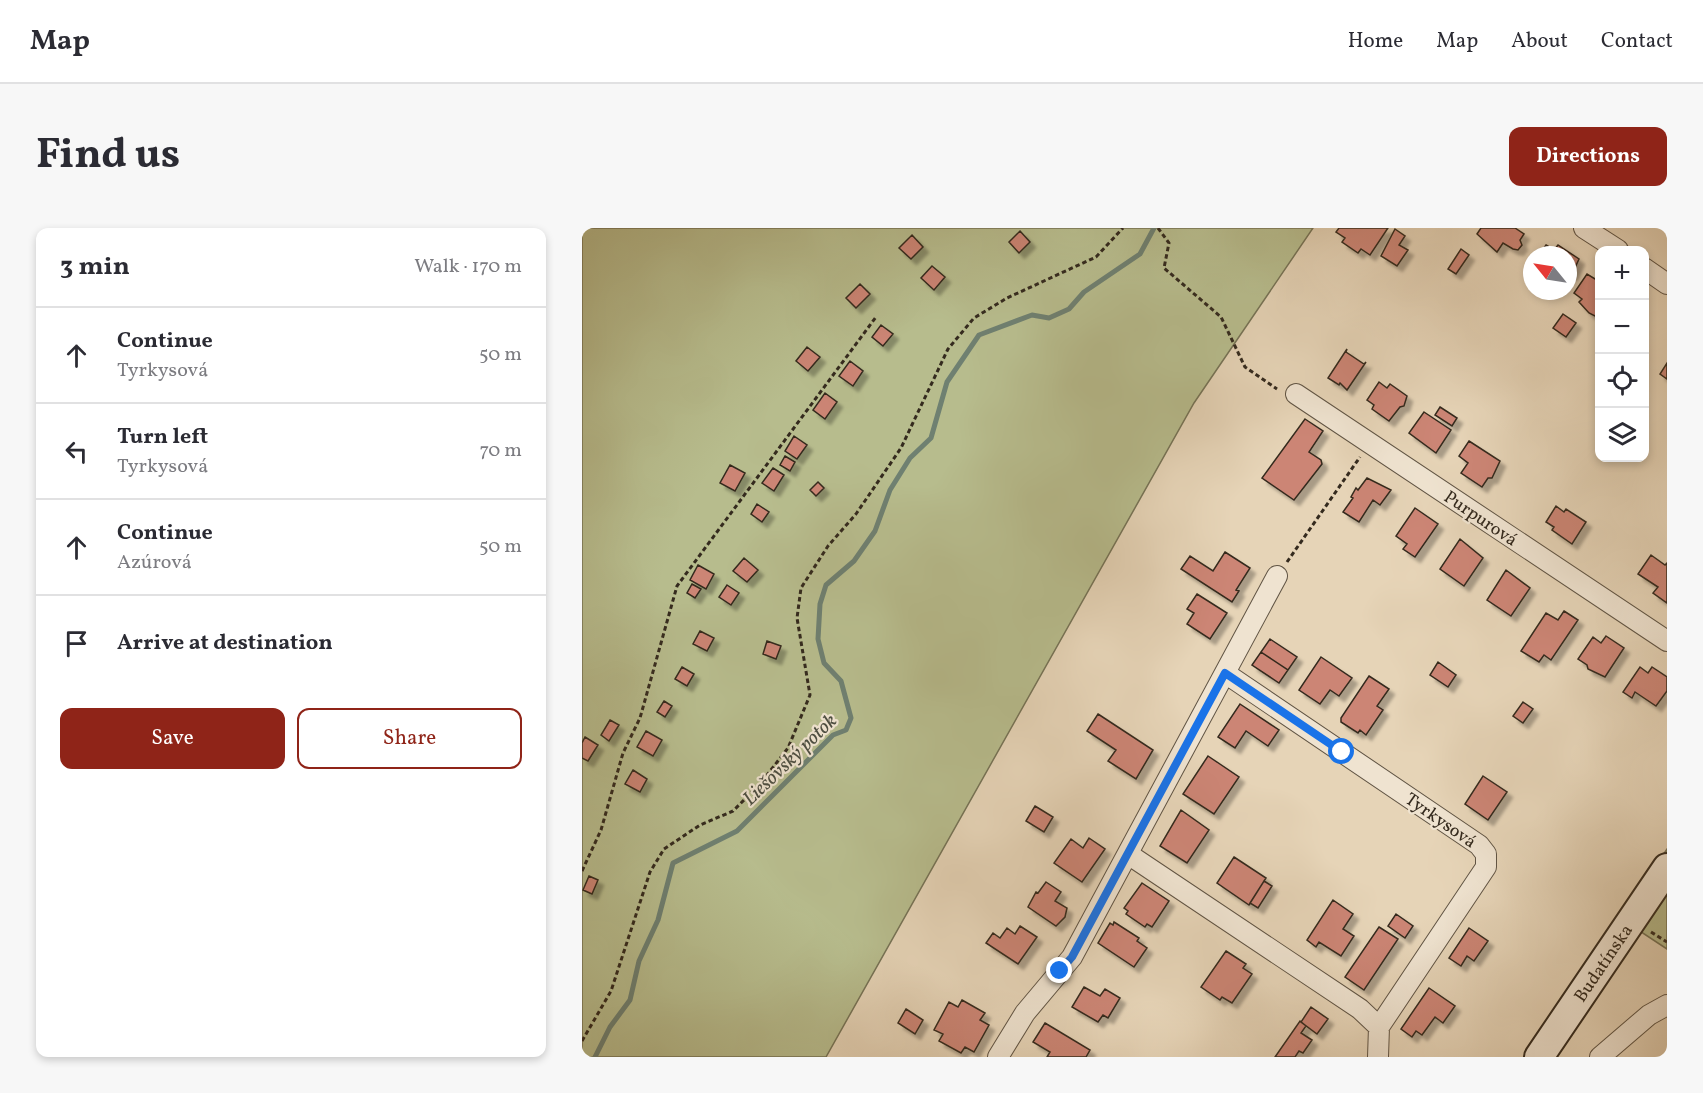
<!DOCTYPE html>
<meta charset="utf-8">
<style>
body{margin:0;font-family:Vollkorn,serif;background:#f7f7f7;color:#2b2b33}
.controls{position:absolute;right:18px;top:18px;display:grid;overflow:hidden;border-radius:12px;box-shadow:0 3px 9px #0003}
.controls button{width:54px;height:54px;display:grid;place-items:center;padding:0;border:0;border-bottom:2px solid #e1e1e2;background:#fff;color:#2b2b33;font:30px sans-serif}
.compass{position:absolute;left:941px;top:18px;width:54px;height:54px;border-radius:50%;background:#fff;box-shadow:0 3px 9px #0003;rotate:300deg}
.stop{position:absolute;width:18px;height:18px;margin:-14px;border:4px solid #1a73e8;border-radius:50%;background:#fff}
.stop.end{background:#1a73e8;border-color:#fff;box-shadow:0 2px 6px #0008}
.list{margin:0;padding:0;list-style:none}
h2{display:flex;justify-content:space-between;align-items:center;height:78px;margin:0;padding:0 24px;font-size:26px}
h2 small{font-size:20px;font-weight:400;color:#7c7c81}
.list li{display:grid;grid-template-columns:39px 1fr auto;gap:18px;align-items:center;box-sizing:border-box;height:96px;padding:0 24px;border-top:2px solid #e1e1e2}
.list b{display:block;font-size:22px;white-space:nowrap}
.list p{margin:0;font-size:20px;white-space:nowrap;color:#7c7c81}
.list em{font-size:20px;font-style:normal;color:#7c7c81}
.actions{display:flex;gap:12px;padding:18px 24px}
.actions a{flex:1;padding:14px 0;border:2px solid #8f2418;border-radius:12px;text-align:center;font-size:21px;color:#8f2418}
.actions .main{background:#8f2418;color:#fff}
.icon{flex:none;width:33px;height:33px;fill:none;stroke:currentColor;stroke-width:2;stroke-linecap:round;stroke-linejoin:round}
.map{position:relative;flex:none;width:1085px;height:829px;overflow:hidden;border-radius:12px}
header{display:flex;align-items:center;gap:36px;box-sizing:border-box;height:84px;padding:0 30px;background:#fff;border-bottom:2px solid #e1e1e2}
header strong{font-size:28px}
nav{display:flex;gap:33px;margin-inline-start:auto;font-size:21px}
.intro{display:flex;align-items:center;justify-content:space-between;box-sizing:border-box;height:144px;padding:0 36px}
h1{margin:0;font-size:42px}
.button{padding:15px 27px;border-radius:12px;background:#8f2418;color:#fff;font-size:21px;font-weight:700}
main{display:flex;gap:36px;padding:0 36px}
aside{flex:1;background:#fff;border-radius:12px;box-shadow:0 3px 9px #0003}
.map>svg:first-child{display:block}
.green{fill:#b7bc8d;stroke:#767356;stroke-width:1.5}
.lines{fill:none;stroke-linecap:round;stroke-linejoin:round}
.stream{stroke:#6f8071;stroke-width:5}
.building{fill:#cc8575;stroke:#342a1e;stroke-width:1.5;filter:url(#shadow)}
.street-casing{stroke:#605444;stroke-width:22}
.secondary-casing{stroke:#342a1e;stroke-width:32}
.path{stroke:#342a1e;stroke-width:3;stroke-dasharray:4.5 3;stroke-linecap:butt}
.street{stroke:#efe3d0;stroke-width:20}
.secondary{stroke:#efe3d0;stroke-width:28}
.route{stroke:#1a73e8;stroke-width:8}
.labels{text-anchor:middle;stroke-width:4.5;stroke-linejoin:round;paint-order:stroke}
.street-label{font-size:18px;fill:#342a1e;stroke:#efe3d0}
.water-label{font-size:20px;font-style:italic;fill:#4d4e41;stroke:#efe3d0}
</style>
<header>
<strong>Map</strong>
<nav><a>Home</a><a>Map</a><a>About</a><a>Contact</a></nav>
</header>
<div class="intro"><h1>Find us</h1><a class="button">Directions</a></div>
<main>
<aside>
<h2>3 min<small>Walk · 170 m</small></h2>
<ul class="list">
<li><svg class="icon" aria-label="ahead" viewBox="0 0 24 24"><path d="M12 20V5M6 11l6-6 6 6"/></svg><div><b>Continue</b><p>Tyrkysová</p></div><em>50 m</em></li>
<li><svg class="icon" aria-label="left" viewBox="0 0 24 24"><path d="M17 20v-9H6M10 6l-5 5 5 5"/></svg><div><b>Turn left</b><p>Tyrkysová</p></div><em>70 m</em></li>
<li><svg class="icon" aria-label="ahead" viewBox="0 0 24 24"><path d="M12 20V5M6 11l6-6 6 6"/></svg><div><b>Continue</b><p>Azúrová</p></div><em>50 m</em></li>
<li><svg class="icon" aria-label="arrive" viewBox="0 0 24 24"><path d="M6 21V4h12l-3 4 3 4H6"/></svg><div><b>Arrive at destination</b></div></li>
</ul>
<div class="actions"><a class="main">Save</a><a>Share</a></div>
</aside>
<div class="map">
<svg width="1085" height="829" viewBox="0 0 1085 829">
<defs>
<filter id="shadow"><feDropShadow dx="5.5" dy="5.5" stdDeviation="1.5" flood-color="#0004"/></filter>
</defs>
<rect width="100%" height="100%" fill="#e6d4b7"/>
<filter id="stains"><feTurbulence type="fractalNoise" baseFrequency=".00333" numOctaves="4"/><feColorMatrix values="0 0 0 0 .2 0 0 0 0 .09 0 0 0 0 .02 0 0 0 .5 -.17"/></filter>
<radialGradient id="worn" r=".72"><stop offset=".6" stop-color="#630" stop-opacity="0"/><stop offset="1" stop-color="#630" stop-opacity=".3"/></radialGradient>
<path class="green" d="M 0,0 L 731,0 L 612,175 L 244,829 L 0,829 Z
M 1085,621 L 1085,721 L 1038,690 Z"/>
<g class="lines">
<path class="stream" d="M 13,829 L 28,799 L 48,772 L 57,733 L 76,692 L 91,635 L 155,603 L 251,507 L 264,502 L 269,490 L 259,453 L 242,435 L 236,411 L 238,376 L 244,357 L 272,333 L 293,303 L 308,262 L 328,230 L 349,210 L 365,154 L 397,107 L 450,87 L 467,90 L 487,81 L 502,64 L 558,26 L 572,0"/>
</g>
<path class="building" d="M 757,0 L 806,0 L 788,27 L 779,21 L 776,25 L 760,14 L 763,10 L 754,4 Z
M 899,0 L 933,0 L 942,6 L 938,12 L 940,17 L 936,22 L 931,21 L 921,15 L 915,24 L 895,6 Z
M 813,1 L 823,8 L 817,17 L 826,22 L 815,38 L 799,28 Z
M 438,3 L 448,14 L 437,25 L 427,14 Z
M 330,7 L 341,19 L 329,31 L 317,20 Z
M 964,17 L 972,22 L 976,17 L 997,31 L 990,46 L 986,47 L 986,27 L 957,27 Z
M 879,21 L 887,27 L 874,46 L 866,41 Z
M 350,38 L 363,49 L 352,62 L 339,50 Z
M 1017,45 L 1017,90 L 1007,85 L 997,74 L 1000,71 L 992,65 L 1005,46 L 1013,51 Z
M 278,56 L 288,66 L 274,80 L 264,70 Z
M 981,86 L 994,95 L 984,109 L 971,100 Z
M 299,97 L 311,106 L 301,118 L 290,109 Z
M 225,119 L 238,129 L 226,143 L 214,133 Z
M 765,121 L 764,124 L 782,136 L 784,134 L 765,162 L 758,155 L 757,157 L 746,150 Z
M 268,133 L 281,143 L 271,158 L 257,148 Z
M 1085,135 L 1085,151 L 1078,146 Z
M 797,154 L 805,160 L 808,156 L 825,168 L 822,178 L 818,179 L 807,193 L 790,181 L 792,177 L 785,172 Z
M 243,165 L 255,174 L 243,191 L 231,182 Z
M 858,179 L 875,190 L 870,198 L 853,187 Z
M 842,184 L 869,202 L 854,225 L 827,205 Z
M 723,191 L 741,203 L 727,224 L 739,232 L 740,236 L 712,272 L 680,250 Z
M 212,208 L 225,217 L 215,231 L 203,223 Z
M 887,213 L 918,233 L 910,250 L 906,250 L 900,259 L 879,245 L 886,235 L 877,228 Z
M 203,228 L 213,234 L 208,243 L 198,237 Z
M 148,237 L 163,245 L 153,263 L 138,255 Z
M 191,240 L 202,247 L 192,263 L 180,255 Z
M 785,250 L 809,262 L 798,277 L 791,272 L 777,294 L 761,284 L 771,270 L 769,269 L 774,260 L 776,262 Z
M 236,254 L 242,260 L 234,268 L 228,262 Z
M 175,276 L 187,284 L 180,294 L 169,286 Z
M 974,278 L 982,284 L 984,281 L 1004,294 L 990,316 L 970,302 L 972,299 L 964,294 Z
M 833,280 L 856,296 L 833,329 L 821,321 L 825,316 L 814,308 Z
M 878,311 L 901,330 L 882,358 L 858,341 Z
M 643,324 L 668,340 L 654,362 L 657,363 L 650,374 L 599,341 L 608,328 L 631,343 Z
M 1069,327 L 1083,337 L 1085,335 L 1085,375 L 1071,365 L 1076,359 L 1056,346 Z
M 162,330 L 176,342 L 165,354 L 151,343 Z
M 116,337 L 132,346 L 124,361 L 108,352 Z
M 924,342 L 948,360 L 929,388 L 905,372 Z
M 110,356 L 119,361 L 113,370 L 105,365 Z
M 145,357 L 157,365 L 149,377 L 137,369 Z
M 615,366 L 645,385 L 628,411 L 605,396 L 612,385 L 605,381 Z
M 982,383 L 996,392 L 969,432 L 962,427 L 957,434 L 939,423 L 964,385 L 976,392 Z
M 118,403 L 132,410 L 125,423 L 111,416 Z
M 1024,408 L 1042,420 L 1023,449 L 1006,441 L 1005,437 L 996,431 L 1011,409 L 1019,415 Z
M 688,411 L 715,429 L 706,442 L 679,424 Z
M 185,413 L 199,418 L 194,431 L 181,426 Z
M 679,424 L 706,442 L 697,455 L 670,437 Z
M 739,429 L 770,450 L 757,468 L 748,462 L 738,476 L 717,462 Z
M 856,434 L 874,447 L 866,459 L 848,447 Z
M 100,439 L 112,446 L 105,458 L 93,451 Z
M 1058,439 L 1066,445 L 1070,439 L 1085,449 L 1085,463 L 1074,478 L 1053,464 L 1050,470 L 1041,464 Z
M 787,448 L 807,461 L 795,478 L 801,482 L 784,507 L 778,502 L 776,505 L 759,494 L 759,490 Z
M 82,473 L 90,478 L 83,489 L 75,484 Z
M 941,474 L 951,481 L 941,495 L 931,488 Z
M 658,476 L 697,502 L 686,518 L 664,503 L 653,520 L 636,509 Z
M 516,486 L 571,522 L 554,551 L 526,533 L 534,522 L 505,503 Z
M 28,492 L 37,497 L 27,513 L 19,507 Z
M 64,503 L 80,512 L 71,528 L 55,519 Z
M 3,509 L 16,517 L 6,533 L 0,530 L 0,515 Z
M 626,528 L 657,549 L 632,586 L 601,566 Z
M 51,542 L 65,551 L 58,564 L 43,556 Z
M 901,548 L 925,564 L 906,592 L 883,576 Z
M 453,578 L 471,589 L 462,604 L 444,593 Z
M 599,582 L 627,602 L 605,635 L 578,618 Z
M 507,610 L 523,621 L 500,654 L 472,635 L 489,611 L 501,620 Z
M 652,629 L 684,650 L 667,677 L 635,655 Z
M 7,648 L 16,652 L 10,666 L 1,662 Z
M 682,653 L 690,658 L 676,680 L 668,675 Z
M 464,654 L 479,664 L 473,673 L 485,680 L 483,689 L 474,698 L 446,679 L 454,664 L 456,665 Z
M 560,655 L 587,673 L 570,699 L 565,696 L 563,699 L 544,686 L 546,683 L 542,680 Z
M 751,672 L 771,686 L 761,701 L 772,708 L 759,728 L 737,714 L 734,719 L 725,712 Z
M 814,686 L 831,698 L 823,710 L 806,698 Z
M 532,694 L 557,710 L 555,713 L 565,720 L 552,739 L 516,715 L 528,695 L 531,697 Z
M 438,698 L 455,709 L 436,736 L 404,715 L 411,705 L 418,710 L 425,700 L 433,706 Z
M 797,699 L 816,711 L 782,762 L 763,749 Z
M 887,700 L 906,713 L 892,733 L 885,728 L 879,738 L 867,730 Z
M 644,723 L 664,736 L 661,740 L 670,746 L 650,775 L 640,769 L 638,772 L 619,759 Z
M 502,759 L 518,768 L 523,761 L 538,770 L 526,790 L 521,787 L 516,794 L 490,779 Z
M 847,760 L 873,778 L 861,795 L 853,789 L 840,807 L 834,803 L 830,809 L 819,801 Z
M 380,772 L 403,785 L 398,792 L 407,797 L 392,824 L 383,819 L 379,825 L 357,813 L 361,806 L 352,802 L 367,774 L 376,779 Z
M 729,779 L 746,791 L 735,806 L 719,794 Z
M 324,781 L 341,792 L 333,806 L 316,795 Z
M 718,793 L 724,798 L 719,805 L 730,812 L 721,825 L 717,823 L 713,829 L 693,829 Z
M 463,795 L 508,822 L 504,829 L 465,829 L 468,824 L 451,814 Z"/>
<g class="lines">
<defs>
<path id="street" d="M 1002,0 L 1036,22
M 1062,40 L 1085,56
M 714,166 L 1085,413
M 643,445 L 897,617 L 904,626 L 904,639 L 797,799
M 546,626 L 778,781 L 797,799 L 796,829
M 416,829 L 443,785 L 490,729 L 695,348
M 1018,829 L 1067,787 L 1085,777"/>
<path id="secondary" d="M 957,829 L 1085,640"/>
</defs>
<use href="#street" class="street-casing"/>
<use href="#secondary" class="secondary-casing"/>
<path class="path" d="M 576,0 L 587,15 L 582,40 L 639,89 L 663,139 L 695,161
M 705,334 L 778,229
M 0,643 L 19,602 L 41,525 L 58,490 L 95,358 L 294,89
M 1069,704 L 1085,714
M 0,813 L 29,763 L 68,644 L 82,621 L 118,597 L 151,583 L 178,556 L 206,520 L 228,467 L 215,390 L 219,360 L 246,318 L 274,286 L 319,220 L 366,121 L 392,90 L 425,70 L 514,29 L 541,0"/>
<use href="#street" class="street"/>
<use href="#secondary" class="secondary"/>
</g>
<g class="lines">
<path class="route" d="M 478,743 L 490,729 L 643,445 L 760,524"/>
</g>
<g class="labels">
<g class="street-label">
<text transform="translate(899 290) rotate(34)" y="6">Purpurová</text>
<text transform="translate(859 592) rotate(35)" y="6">Tyrkysová</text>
<text transform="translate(1021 735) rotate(-56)" y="6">Budatínska</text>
</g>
<g class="water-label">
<text transform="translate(207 531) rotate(-44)" y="7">Liešovský potok</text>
</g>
</g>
<rect width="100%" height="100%" filter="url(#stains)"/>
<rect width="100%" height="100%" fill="url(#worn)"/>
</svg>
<div class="controls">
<button>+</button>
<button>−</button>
<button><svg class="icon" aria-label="locate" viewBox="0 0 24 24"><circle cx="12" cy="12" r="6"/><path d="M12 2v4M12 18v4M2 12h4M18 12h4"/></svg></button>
<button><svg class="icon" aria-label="layers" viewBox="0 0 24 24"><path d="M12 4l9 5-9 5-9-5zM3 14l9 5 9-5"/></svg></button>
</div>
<svg class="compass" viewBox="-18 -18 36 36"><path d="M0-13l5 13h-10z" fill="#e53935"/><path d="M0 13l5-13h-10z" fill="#7c7c81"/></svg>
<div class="stop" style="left:760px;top:524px"></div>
<div class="stop end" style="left:478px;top:743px"></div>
</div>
</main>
